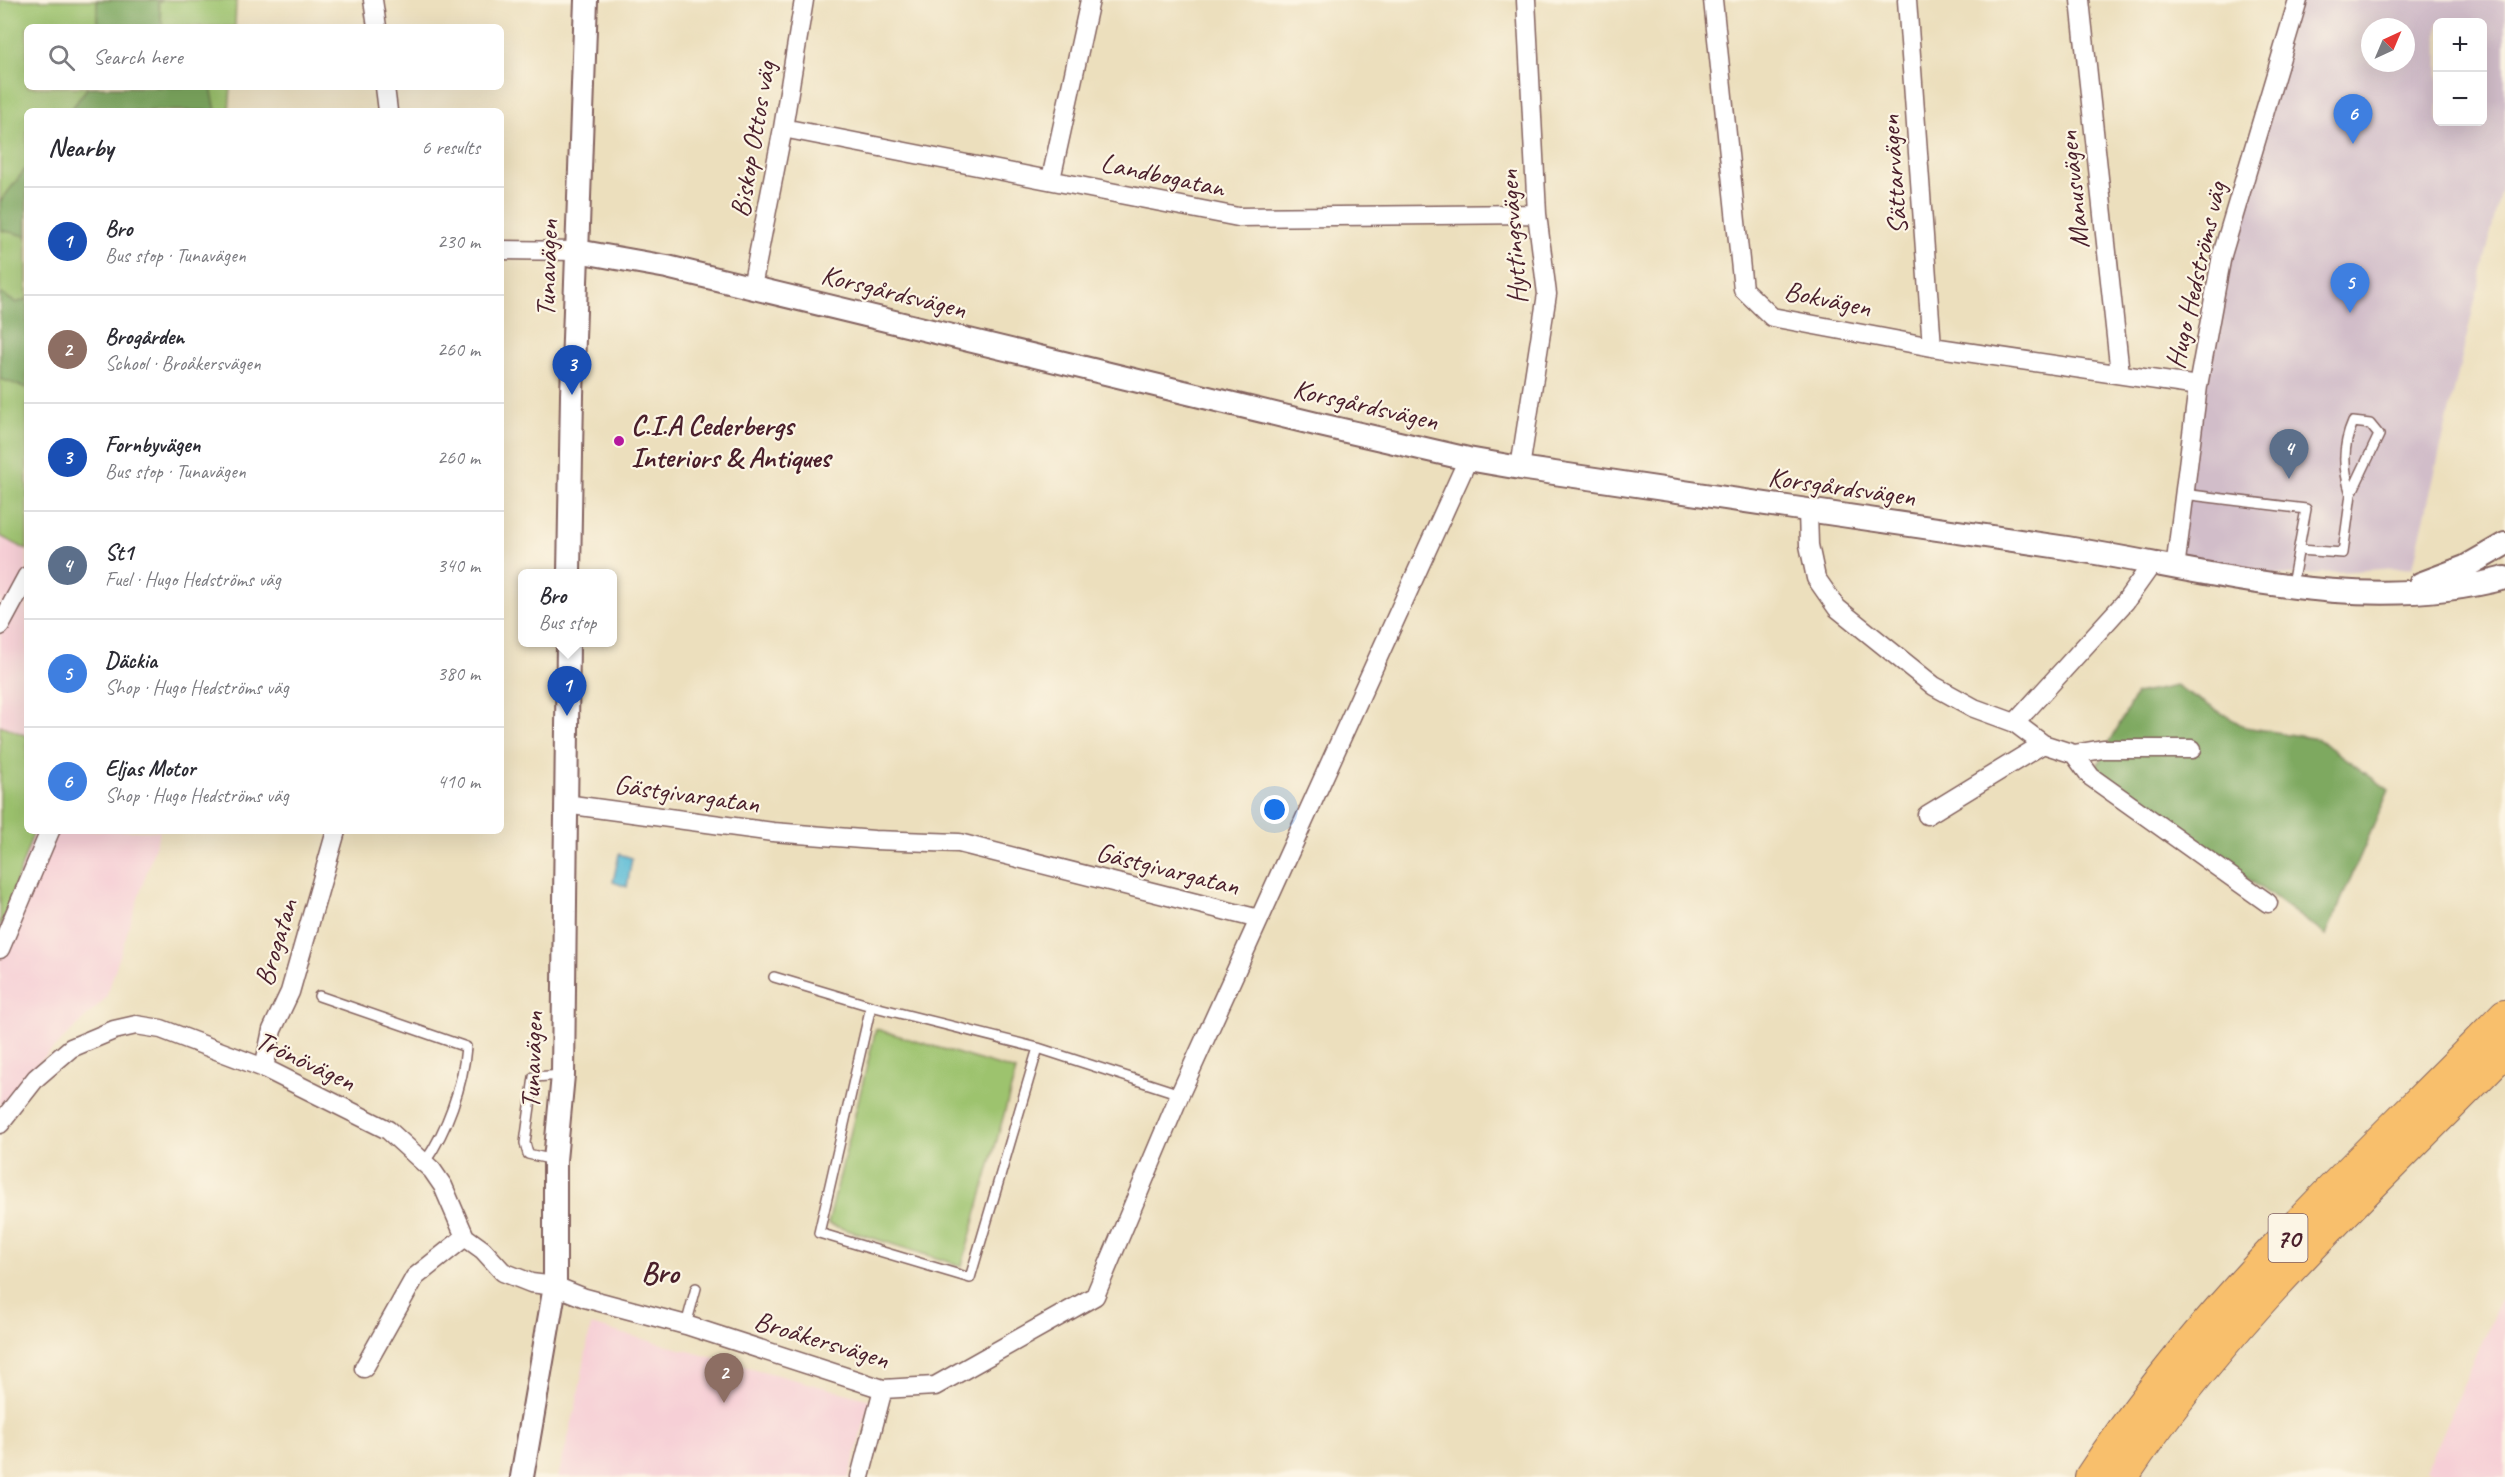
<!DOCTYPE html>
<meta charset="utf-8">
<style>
body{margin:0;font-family:Caveat,sans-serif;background:#f7f7f7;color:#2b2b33}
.controls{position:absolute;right:18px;top:18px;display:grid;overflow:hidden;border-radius:9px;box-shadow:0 6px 24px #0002}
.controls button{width:54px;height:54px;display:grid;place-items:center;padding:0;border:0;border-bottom:2px solid #e1e1e2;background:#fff;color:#2b2b33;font:30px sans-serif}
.compass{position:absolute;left:2361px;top:18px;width:54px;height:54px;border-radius:50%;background:#fff;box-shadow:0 6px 24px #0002;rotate:44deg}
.you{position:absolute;left:1275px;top:810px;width:21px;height:21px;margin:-15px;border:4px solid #fff;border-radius:50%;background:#1a73e8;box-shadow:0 0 0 9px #1a73e833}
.badge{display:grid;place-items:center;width:39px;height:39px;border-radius:50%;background:#0b8043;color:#fff;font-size:20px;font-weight:700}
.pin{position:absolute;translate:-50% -50px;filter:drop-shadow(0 2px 3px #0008)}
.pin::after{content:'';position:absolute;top:32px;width:21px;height:18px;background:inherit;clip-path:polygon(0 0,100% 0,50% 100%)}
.popup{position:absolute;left:518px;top:569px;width:99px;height:78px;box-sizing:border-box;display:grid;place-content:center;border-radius:9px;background:#fff;filter:drop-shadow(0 2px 4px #0005);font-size:20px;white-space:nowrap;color:#7c7c81}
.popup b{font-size:22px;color:#2b2b33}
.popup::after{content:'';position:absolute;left:50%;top:100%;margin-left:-12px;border:12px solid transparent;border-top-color:#fff}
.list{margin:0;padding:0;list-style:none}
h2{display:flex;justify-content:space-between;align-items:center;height:78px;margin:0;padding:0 24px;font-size:26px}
h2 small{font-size:20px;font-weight:400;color:#7c7c81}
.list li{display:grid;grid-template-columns:39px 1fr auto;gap:18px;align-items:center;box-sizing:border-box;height:108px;padding:0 24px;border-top:2px solid #e1e1e2}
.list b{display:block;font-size:22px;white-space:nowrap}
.list p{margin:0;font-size:20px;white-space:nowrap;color:#7c7c81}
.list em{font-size:20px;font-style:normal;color:#7c7c81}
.icon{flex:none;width:33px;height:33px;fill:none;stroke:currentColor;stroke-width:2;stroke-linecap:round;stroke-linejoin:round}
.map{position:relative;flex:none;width:2505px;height:1477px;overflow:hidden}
.search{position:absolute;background:#fff;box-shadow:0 6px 24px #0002;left:24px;top:24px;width:480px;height:66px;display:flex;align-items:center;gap:15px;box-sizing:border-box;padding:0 21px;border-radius:9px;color:#7c7c81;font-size:22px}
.panel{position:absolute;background:#fff;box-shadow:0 6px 24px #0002;left:24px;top:108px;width:480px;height:726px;border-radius:9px}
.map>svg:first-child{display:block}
.built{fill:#f6cfd6}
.industrial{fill:#d1bdc9;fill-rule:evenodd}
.green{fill:#9dc36e;stroke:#74714c;stroke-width:1.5}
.forest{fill:#7ea961;stroke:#646446;stroke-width:1.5}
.water{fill:#57bad6;stroke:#506c80;stroke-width:1.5}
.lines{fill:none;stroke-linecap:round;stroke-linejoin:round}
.service-casing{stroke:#83625e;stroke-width:12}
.minor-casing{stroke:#83625e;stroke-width:21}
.tertiary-casing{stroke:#83625e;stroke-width:26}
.trunk-casing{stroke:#83625e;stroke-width:34}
.service{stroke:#fff;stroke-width:9}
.minor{stroke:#fff;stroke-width:18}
.tertiary{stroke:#fff;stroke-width:22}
.trunk{stroke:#f8bf6c;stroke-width:32}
.poi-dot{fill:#b5179e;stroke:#fcf5e5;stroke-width:2}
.labels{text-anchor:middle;stroke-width:4.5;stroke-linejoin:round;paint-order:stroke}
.shield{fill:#fcf5e5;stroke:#7f5f63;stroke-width:1.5}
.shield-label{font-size:27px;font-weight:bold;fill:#4a1f2b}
.street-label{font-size:28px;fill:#4a1f2b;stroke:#fcf5e5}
.poi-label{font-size:28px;font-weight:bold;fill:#4a1f2b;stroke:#fcf5e5;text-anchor:start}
.neighbourhood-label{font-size:30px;font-weight:bold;fill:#4a1f2b;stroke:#fcf5e5}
</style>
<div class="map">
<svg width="2505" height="1477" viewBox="0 0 2505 1477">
<rect width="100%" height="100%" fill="#fcf5e5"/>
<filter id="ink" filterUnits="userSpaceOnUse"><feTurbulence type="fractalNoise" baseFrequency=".0167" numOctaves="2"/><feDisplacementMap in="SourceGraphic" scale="12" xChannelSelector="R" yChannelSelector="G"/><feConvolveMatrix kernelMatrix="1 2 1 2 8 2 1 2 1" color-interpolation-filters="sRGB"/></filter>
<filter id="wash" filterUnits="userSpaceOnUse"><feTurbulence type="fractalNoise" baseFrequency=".008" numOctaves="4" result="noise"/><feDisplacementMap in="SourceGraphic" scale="24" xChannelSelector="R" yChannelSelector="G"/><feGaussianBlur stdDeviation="1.35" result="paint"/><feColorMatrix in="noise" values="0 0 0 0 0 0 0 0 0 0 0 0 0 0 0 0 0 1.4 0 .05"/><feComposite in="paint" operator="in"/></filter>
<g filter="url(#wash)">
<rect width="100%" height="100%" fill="#ecdfbd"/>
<path class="built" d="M 0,532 L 27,547 L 27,831 L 160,831 L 106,998 L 25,1076 L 0,1107 Z
M 2505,1289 L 2505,1477 L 2432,1477 L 2433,1473 L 2426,1470 Z
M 591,1325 L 871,1400 L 849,1477 L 558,1477 L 576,1406 Z"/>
<path class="industrial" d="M 2298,0 L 2505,0 L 2505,172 L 2413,567 L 2291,575 L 2175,569 L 2222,255 ZM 2438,22 L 2482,22 L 2482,122 L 2438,122 ZM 2370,27 L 2406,27 L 2406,63 L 2370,63 Z"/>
<path class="green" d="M 0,0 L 236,0 L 235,27 L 27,27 L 27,87 L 231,87 L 229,111 L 27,111 L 27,550 L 0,536 Z
M 0,725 L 27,736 L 27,831 L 34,831 L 0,929 Z
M 876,1029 L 1016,1071 L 962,1266 L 828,1224 Z"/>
<path class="forest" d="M 97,0 L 163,0 L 158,2 L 163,27 L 97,27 Z
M 88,87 L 211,87 L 216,111 L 70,111 Z
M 27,167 L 27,236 L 0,230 L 0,202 Z
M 0,293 L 16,303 L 27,299 L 27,388 L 0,379 Z
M 2176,686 L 2245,727 L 2318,739 L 2389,790 L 2326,935 L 2095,769 L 2136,694 Z"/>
<path class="water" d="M 619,854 L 632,858 L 627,887 L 613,882 Z"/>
</g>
<g filter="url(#ink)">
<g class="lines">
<defs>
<path id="service" d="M 2183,494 L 2306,509 L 2292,585
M 2299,550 L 2343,553 L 2351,494 L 2379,435 L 2370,424 L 2353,422 C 2342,447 2343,469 2351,494
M 774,977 L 871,1006 L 1038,1048 L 1180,1094
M 319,996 L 466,1047 C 463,1086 447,1130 425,1162
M 871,1006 L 819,1233 L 970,1278 L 1038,1048
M 554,1160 L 528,1154 L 525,1143 L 534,1077 L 563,1075
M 686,1325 L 696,1288"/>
<path id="minor" d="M 373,0 L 377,27
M 1713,0 L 1743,289 L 1772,317 L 1932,347 L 2198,386
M 1907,0 L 1932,347
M 2080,0 L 2120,374
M 385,87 L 388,111
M 783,128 L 1238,217 L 1537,214
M 1051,179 L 1090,0
M 501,250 L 577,251
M 752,287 L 783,128 L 804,0
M 1520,468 L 1547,294 L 1537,214 L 1526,0
M 1808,511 L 1809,545 L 1816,578 L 1837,608 L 1934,686 L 1974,708 L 2015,723 L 2043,744 L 2074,754 L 2103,749 L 2192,749
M 2175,569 L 2198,386 L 2222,255 L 2298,0
M 0,626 L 27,576
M 2015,723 L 2125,602 L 2152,564
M 2074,754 L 2091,777 L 2268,903
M 565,804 L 773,832 L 874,840 L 959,843 L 1259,919
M 1927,815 L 2043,744
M 0,949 L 50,831
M 264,1068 L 272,1030 L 290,992 L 336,831
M 0,1124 L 36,1078 L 71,1048 L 114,1030 L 136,1025 L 161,1029 L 264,1068 L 388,1130 L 432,1170 L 443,1186 L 465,1237 L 483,1250 L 503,1272 L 531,1283 L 555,1286 L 585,1298 L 686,1325 L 883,1389 L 935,1386 L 1095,1296 L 1180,1094 L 1468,459
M 364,1368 L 415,1277 L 465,1237
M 860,1477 L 883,1389"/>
<path id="tertiary" d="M 577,251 L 667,267 L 1316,424 L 1468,459 L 1520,468 C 1700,495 1880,520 2060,547 C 2205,569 2358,617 2505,578
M 569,574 L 572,395 L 586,0
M 2420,584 L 2465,567 L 2505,544
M 522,1477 L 555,1286 L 555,1160 L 563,1075 L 568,642"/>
<path id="trunk" d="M 2091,1477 C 2204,1304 2361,1163 2505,1015
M 2122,1477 C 2227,1317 2372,1187 2505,1050"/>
</defs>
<use href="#service" class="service-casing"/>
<use href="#minor" class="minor-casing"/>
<use href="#tertiary" class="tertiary-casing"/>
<use href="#trunk" class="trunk-casing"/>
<use href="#service" class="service"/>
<use href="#minor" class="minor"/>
<use href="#tertiary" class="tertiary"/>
<use href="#trunk" class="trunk"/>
</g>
</g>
<circle class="poi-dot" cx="619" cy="441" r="6"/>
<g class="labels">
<rect class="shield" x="2268.5" y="1214" width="39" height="48" rx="4.5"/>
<g class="shield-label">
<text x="2288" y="1247">70</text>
</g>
<g class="street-label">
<text transform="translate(752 139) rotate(-80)" y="10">Biskop Ottos väg</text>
<text transform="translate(1163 174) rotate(12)" y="10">Landbogatan</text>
<text transform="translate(1893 175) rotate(-94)" y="10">Sättarvägen</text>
<text transform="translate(2073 190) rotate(-96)" y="10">Manusvägen</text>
<text transform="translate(1512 237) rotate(-94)" y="10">Hyttingsvägen</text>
<text transform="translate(546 268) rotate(-88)" y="10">Tunavägen</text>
<text transform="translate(2195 275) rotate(-77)" y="10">Hugo Hedströms väg</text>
<text transform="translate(894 291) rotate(14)" y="10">Korsgårdsvägen</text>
<text transform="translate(1828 298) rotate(12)" y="10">Bokvägen</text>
<text transform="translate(1366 404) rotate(13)" y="10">Korsgårdsvägen</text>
<text transform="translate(1842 486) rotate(8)" y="10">Korsgårdsvägen</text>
<text transform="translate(687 793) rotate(8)" y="10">Gästgivargatan</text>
<text transform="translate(1168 868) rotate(14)" y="10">Gästgivargatan</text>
<text transform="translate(275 942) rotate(-73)" y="10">Brogatan</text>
<text transform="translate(306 1060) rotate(25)" y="10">Trönövägen</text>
<text transform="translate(531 1060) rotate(-88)" y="10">Tunavägen</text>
<text transform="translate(822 1339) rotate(17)" y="10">Broåkersvägen</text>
</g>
<g class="poi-label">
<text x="631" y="435">C.I.A Cederbergs<tspan x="631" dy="32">Interiors &amp; Antiques</tspan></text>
</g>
<g class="neighbourhood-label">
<text x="660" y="1283">Bro</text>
</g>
</g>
</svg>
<div class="controls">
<button>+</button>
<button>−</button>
</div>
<svg class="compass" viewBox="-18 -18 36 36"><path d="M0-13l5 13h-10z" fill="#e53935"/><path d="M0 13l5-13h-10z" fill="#7c7c81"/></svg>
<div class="you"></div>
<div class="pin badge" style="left:567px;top:716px;background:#1a4fb4">1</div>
<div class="popup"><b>Bro</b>Bus stop</div>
<div class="pin badge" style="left:724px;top:1403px;background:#8d6e63">2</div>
<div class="pin badge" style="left:572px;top:395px;background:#1a4fb4">3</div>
<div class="pin badge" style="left:2289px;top:479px;background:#5c6f8a">4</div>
<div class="pin badge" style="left:2350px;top:313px;background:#3f7fe0">5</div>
<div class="pin badge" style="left:2353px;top:144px;background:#3f7fe0">6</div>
<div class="search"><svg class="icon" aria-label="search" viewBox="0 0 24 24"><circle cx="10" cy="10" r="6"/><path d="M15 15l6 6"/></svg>Search here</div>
<section class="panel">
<h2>Nearby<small>6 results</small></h2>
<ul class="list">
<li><span class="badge" style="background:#1a4fb4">1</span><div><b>Bro</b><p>Bus stop · Tunavägen</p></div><em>230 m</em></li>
<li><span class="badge" style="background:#8d6e63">2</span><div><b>Brogården</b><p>School · Broåkersvägen</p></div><em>260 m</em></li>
<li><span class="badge" style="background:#1a4fb4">3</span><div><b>Fornbyvägen</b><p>Bus stop · Tunavägen</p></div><em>260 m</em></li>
<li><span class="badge" style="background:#5c6f8a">4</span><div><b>St1</b><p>Fuel · Hugo Hedströms väg</p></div><em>340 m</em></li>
<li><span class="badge" style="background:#3f7fe0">5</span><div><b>Däckia</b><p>Shop · Hugo Hedströms väg</p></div><em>380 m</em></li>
<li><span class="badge" style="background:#3f7fe0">6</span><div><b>Eljas Motor</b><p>Shop · Hugo Hedströms väg</p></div><em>410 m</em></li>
</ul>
</section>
</div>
